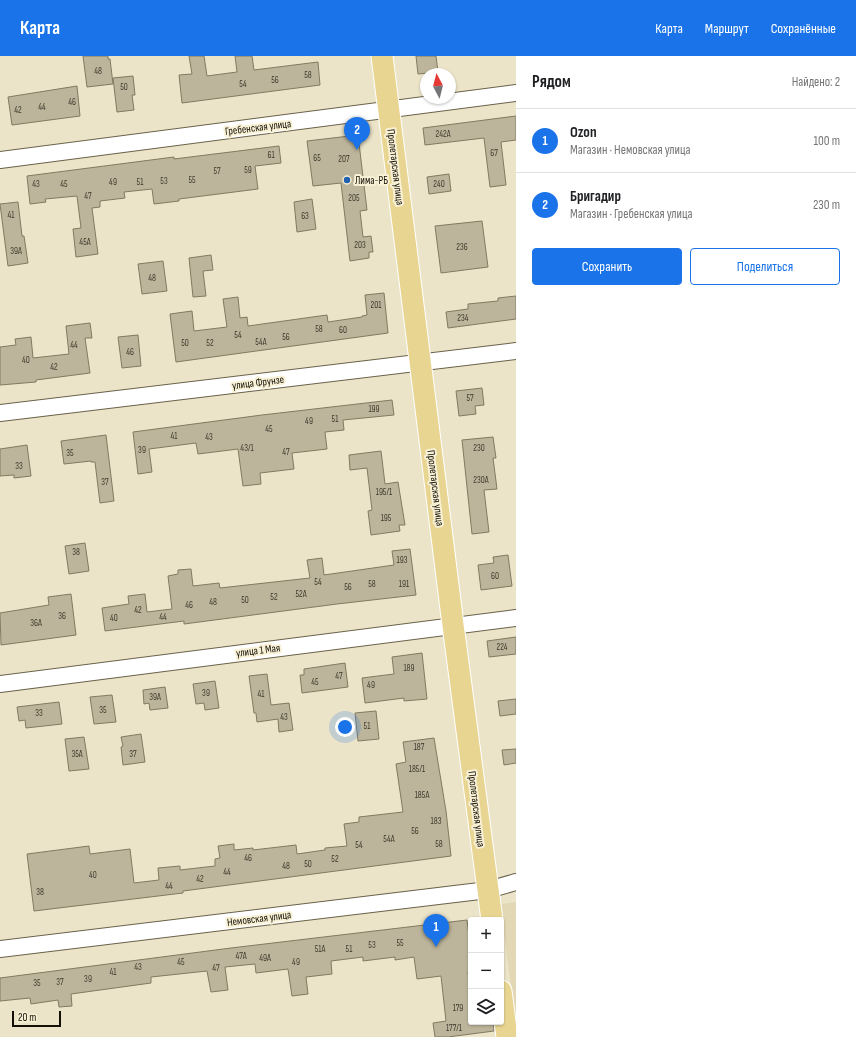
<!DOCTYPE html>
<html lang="ru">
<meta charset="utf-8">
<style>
body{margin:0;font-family:"Sofia Sans Condensed",sans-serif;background:#f6f6f6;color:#202124}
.controls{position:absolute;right:12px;bottom:12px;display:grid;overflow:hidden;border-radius:4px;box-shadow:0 1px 3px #0004}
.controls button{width:36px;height:36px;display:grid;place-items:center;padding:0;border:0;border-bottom:1px solid #e0e0e0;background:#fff;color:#202124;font:20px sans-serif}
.compass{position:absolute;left:420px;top:12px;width:36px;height:36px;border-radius:50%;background:#fff;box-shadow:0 1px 3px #0004;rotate:353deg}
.scale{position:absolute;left:12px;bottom:10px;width:49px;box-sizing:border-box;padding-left:4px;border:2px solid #131007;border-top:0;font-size:11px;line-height:14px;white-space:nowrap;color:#131007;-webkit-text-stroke:3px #f9f1d5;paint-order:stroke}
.you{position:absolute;left:345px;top:671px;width:14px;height:14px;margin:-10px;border:3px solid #fff;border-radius:50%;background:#1a73e8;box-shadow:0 0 0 6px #1a73e833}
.badge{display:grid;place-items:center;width:26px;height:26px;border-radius:50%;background:#1a73e8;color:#fff;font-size:13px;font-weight:700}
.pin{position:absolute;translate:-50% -33px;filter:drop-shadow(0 1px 2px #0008)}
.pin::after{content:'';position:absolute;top:21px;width:14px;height:12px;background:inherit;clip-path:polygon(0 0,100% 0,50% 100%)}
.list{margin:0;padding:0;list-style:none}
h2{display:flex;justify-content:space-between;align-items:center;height:52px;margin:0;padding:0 16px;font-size:17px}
h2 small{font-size:13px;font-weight:400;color:#757577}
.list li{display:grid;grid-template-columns:26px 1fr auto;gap:12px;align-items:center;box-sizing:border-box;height:64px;padding:0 16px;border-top:1px solid #e0e0e0}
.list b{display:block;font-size:15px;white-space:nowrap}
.list p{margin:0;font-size:13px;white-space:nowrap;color:#757577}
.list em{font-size:13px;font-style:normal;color:#757577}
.actions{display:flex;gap:8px;padding:12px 16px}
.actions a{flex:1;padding:9px 0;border:1px solid #1a73e8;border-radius:4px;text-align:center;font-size:14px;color:#1a73e8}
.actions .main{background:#1a73e8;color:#fff}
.icon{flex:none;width:22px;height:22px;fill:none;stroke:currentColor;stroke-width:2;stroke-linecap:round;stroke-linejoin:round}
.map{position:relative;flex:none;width:516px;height:981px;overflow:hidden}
header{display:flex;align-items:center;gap:24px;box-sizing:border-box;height:56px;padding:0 20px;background:#1a73e8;color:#fff}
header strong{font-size:19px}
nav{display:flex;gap:22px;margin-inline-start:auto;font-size:14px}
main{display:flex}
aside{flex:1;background:#fff}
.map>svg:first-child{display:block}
.built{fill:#e2d8b5}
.building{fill:#bdb59b;stroke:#817961}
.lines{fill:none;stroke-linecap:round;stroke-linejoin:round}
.minor-casing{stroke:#69614a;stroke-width:18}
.major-casing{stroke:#fff;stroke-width:23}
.minor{stroke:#fff;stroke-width:16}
.major{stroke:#e8d592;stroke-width:21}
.poi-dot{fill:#2061b2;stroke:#f9f1d5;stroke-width:1.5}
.labels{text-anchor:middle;stroke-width:4;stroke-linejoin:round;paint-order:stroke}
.number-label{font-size:9px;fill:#3e392c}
.street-label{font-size:11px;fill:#131007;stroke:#f9f1d5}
.poi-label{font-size:11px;fill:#131007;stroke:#f9f1d5;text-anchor:start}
</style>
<header>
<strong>Карта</strong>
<nav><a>Карта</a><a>Маршрут</a><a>Сохранённые</a></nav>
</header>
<main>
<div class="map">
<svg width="516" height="981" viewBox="0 0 516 981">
<rect width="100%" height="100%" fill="#ece4c8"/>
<path class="built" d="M 516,846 L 516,968 L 500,848 Z"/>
<path class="building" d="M 83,0 L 108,0 L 108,3 L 110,3 L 113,28 L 87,31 Z
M 189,0 L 204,0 L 207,20 L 237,16 L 235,0 L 252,0 L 254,14 L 318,6 L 320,29 L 182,47 L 179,19 L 192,18 Z
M 416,0 L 436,0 L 438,16 L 418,18 Z
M 133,20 L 135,39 L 132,39 L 134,54 L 117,56 L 113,22 Z
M 77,30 L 80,60 L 12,69 L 8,41 Z
M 516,60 L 516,84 L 501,86 L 506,129 L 490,131 L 484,82 L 425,89 L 423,72 Z
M 358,79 L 367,154 L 360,155 L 363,181 L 371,180 L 373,196 L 369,196 L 369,202 L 350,205 L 341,127 L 313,130 L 307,85 Z
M 279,90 L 281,107 L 255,110 L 258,133 L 179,143 L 179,145 L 154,148 L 152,133 L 124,136 L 125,142 L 100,145 L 100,151 L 92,152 L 98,198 L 76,201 L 73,173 L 81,172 L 77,140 L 45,143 L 46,146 L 30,148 L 27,120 L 174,101 L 174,103 Z
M 449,118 L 451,135 L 429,138 L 427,121 Z
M 312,143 L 316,173 L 297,176 L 294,146 Z
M 18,146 L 22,180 L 24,180 L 28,207 L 8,210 L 0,148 Z
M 482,165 L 488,211 L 441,217 L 435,170 Z
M 211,199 L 213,214 L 203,215 L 206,240 L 193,241 L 189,202 Z
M 163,205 L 167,235 L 142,238 L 138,208 Z
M 384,237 L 388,277 L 176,306 L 170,258 L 192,255 L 194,275 L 227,271 L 223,243 L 238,241 L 240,262 L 247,261 L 248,270 L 327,259 L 328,266 L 362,261 L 362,260 L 367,259 L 365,239 Z
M 516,240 L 516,263 L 448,272 L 446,256 L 468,253 L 468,248 L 498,245 L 498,242 Z
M 90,267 L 92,282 L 85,282 L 90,317 L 36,324 L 36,326 L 0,329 L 0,291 L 16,289 L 15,283 L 31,281 L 33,302 L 69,298 L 66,270 Z
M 138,279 L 141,310 L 122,312 L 118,281 Z
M 482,332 L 484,349 L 475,350 L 476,358 L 459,360 L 456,335 Z
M 392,344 L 394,359 L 343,364 L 344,374 L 325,376 L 327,393 L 292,397 L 294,413 L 260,417 L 261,428 L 243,430 L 238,393 L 198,398 L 196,387 L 149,393 L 152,416 L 138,418 L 133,376 L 262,359 Z
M 106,379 L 114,445 L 100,447 L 95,406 L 91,406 L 91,405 L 64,408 L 61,385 Z
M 493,381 L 496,402 L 493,402 L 497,433 L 484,434 L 489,476 L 472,478 L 462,384 Z
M 27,389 L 31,420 L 14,422 L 14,419 L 0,420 L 0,393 Z
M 381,395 L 385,428 L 398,426 L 405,469 L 399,469 L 400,475 L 371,479 L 368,455 L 372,454 L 367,412 L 350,414 L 349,399 Z
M 85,487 L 89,515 L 69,518 L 65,490 Z
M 410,493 L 416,539 L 337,548 L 184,568 L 184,565 L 105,575 L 102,552 L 129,548 L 128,540 L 145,538 L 147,556 L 172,553 L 168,520 L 178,518 L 178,514 L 191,513 L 193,530 L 219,527 L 220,532 L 310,522 L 307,504 L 322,502 L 324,519 L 394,509 L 392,495 Z
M 508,499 L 512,530 L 481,534 L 478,509 L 494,507 L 493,501 Z
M 71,538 L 76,579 L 1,589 L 0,557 L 49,549 L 48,541 Z
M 516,581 L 516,598 L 489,601 L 487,585 Z
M 422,597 L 427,643 L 404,645 L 404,642 L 365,647 L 362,622 L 394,618 L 392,601 Z
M 345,607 L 348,631 L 302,637 L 300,619 L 304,619 L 304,613 Z
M 267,618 L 271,649 L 289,647 L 293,674 L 279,676 L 278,663 L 257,666 L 256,657 L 254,657 L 249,620 Z
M 215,625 L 219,652 L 205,654 L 204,647 L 196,648 L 193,628 Z
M 165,631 L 168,652 L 150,654 L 149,647 L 144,648 L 143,634 Z
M 112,639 L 116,666 L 94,668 L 90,641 Z
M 516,643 L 516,658 L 500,660 L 498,645 Z
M 59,646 L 62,668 L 26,672 L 25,664 L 19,665 L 17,651 Z
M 376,655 L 379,683 L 358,685 L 355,657 Z
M 141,678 L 145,706 L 123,709 L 121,691 L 123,690 L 121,681 Z
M 84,681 L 89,713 L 69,715 L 65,683 Z
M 434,682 L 446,755 L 451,800 L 183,835 L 183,837 L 34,855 L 27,798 L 89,790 L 90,798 L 130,793 L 134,827 L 159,824 L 158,812 L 180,810 L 180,814 L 215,810 L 215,803 L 220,802 L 218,790 L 234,788 L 234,794 L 253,792 L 253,794 L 296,789 L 297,798 L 325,794 L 325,792 L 347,790 L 344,768 L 359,766 L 359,761 L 403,756 L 396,708 L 406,706 L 403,686 Z
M 516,693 L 516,707 L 504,709 L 502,694 Z
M 467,864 L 471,896 L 471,916 L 468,916 L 471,941 L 471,966 L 493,966 L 494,975 L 448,981 L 435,981 L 433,967 L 446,965 L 441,920 L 417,923 L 414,901 L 395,904 L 395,901 L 363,905 L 363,901 L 331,905 L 332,918 L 306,921 L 308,938 L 292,940 L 288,913 L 256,917 L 255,908 L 225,911 L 228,934 L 211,936 L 207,915 L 151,921 L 151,927 L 71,938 L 72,950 L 59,951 L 58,944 L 31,948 L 30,942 L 0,945 L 0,922 L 231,892 Z"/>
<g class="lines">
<defs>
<path id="minor" d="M 0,104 L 516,37
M 0,357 L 516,295
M 0,628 L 516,562
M 0,893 L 488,834 L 516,826"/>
<path id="major" d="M 382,0 L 453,569 L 492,864
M 501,935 L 507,981"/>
</defs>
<use href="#minor" class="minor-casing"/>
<use href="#major" class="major-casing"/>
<use href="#minor" class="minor"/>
<use href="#major" class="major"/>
</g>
<circle class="poi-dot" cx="347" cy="124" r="4"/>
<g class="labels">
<g class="number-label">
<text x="98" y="18">48</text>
<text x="308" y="22">58</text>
<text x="275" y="27">56</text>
<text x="243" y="31">54</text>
<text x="124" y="34">50</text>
<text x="72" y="49">46</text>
<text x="42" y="54">44</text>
<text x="18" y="57">42</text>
<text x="443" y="81">242А</text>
<text x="494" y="100">67</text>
<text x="271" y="102">61</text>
<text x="317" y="105">65</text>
<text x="344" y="106">207</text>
<text x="248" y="117">59</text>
<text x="217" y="118">57</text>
<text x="192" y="127">55</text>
<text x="164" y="128">53</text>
<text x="113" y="129">49</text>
<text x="140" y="129">51</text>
<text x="36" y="131">43</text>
<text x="64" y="131">45</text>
<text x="439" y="131">240</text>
<text x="88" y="143">47</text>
<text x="354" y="145">205</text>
<text x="11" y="162">41</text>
<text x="305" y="163">63</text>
<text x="85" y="189">45А</text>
<text x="360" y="192">203</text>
<text x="462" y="194">236</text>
<text x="16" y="198">39А</text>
<text x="152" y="225">48</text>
<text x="376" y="252">201</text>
<text x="463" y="265">234</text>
<text x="319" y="276">58</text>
<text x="343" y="277">60</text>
<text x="238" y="282">54</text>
<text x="286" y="284">56</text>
<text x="261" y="289">54А</text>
<text x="185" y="290">50</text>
<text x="210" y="290">52</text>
<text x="74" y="292">44</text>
<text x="130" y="299">46</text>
<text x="26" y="307">40</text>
<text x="54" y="314">42</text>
<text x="470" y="345">57</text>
<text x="374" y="356">199</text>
<text x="335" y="366">51</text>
<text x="309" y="368">49</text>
<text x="269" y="376">45</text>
<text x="174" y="383">41</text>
<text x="209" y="384">43</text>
<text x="247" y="395">43/1</text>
<text x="479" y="395">230</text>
<text x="142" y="397">39</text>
<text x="286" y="399">47</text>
<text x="70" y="400">35</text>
<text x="19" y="413">33</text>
<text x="481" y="427">230А</text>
<text x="105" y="429">37</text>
<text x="384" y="439">195/1</text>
<text x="386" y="465">195</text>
<text x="76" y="499">38</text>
<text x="402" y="507">193</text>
<text x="495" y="523">60</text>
<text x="318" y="529">54</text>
<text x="372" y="531">58</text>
<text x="404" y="531">191</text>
<text x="348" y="534">56</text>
<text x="301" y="541">52А</text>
<text x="274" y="544">52</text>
<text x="245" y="547">50</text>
<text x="213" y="549">48</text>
<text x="189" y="552">46</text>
<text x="138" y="557">42</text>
<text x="62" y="563">36</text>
<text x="163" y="564">44</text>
<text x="114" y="565">40</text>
<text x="36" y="570">36А</text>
<text x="502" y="594">224</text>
<text x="409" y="615">189</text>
<text x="339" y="623">47</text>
<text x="315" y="629">45</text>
<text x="371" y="632">49</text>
<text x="206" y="640">39</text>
<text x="261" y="641">41</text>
<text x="155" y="644">39А</text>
<text x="103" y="657">35</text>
<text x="39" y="660">33</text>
<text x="284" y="664">43</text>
<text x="367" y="673">51</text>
<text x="419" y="694">187</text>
<text x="77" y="701">35А</text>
<text x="133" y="701">37</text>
<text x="417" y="716">185/1</text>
<text x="422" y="742">185А</text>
<text x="436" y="768">183</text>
<text x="415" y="778">56</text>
<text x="389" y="786">54А</text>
<text x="439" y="791">58</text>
<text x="359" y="792">54</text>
<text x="248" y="805">46</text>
<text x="335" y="806">52</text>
<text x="308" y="811">50</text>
<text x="286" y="813">48</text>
<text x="227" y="819">44</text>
<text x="93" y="822">40</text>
<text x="200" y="826">42</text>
<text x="169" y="833">44</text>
<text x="40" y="839">38</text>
<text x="400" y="890">55</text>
<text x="372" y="892">53</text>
<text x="320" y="896">51А</text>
<text x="349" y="896">51</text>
<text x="241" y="903">47А</text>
<text x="265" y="905">49А</text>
<text x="181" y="909">45</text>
<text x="296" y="909">49</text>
<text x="138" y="914">43</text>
<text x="216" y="915">47</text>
<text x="113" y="919">41</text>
<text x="88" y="926">39</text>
<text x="60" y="929">37</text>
<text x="37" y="930">35</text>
<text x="458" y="955">179</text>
<text x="454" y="975">177/1</text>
</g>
<g class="street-label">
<text transform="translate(258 71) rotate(-7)" y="4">Гребенская улица</text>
<text transform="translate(396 111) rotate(83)" y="4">Пролетарская улица</text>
<text transform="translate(258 326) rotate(-7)" y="4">улица Фрунзе</text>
<text transform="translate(436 432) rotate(83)" y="4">Пролетарская улица</text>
<text transform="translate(258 594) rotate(-7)" y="4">улица 1 Мая</text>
<text transform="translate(477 753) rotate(83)" y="4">Пролетарская улица</text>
<text transform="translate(259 862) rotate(-7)" y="4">Немовская улица</text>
</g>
<g class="poi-label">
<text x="355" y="128">Лима-РБ</text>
</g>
</g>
</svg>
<div class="controls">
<button>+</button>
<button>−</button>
<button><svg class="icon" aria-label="layers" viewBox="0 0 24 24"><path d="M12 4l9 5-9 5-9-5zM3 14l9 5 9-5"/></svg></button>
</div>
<svg class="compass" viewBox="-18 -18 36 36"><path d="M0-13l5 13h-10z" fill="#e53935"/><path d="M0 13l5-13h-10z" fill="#757577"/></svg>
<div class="scale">20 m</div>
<div class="you"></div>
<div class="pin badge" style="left:436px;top:891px">1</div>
<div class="pin badge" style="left:357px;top:94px">2</div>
</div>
<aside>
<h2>Рядом<small>Найдено: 2</small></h2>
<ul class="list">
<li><span class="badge">1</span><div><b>Ozon</b><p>Магазин · Немовская улица</p></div><em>100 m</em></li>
<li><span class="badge">2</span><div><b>Бригадир</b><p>Магазин · Гребенская улица</p></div><em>230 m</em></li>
</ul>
<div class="actions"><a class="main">Сохранить</a><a>Поделиться</a></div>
</aside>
</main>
